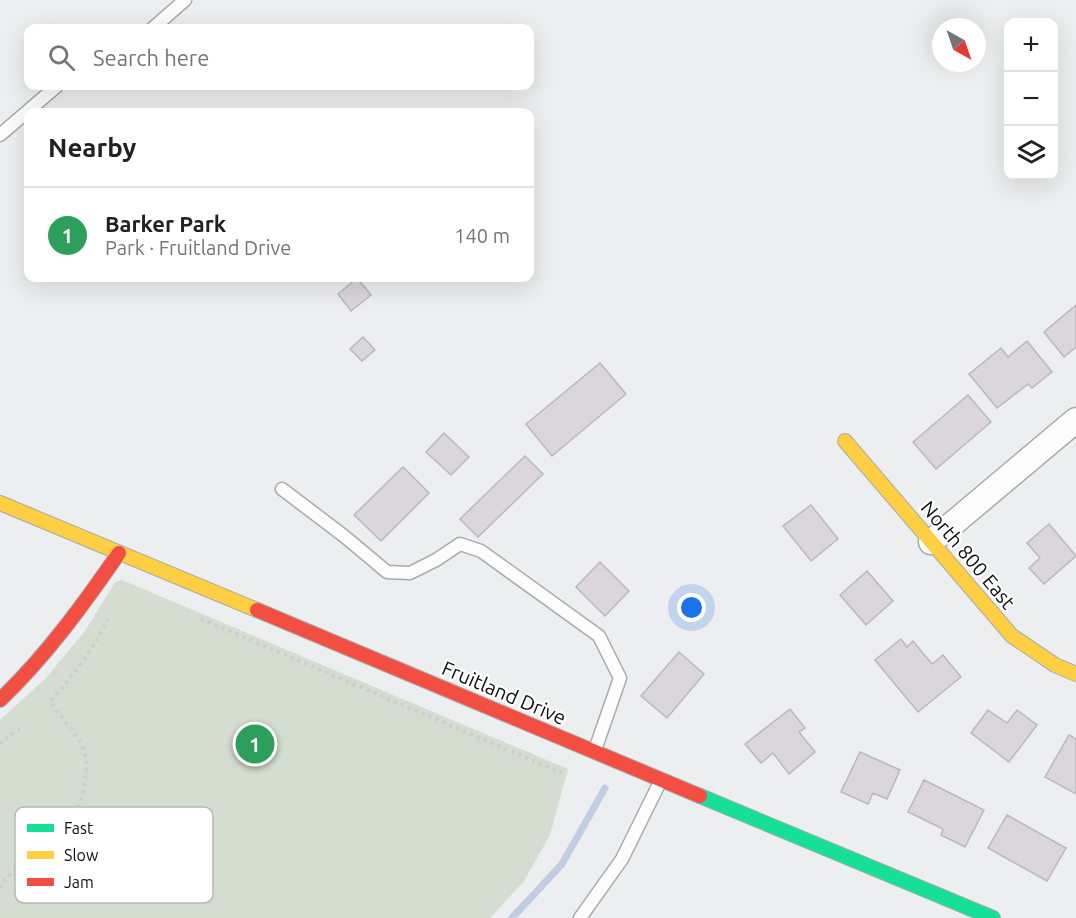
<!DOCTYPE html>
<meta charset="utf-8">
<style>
body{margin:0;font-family:Ubuntu,sans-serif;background:#f6f6f6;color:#202124}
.controls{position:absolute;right:18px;top:18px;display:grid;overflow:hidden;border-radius:12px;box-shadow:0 6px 24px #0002}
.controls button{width:54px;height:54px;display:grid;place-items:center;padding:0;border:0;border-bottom:2px solid #e0e0e0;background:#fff;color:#202124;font:30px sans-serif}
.compass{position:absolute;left:932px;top:18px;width:54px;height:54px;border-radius:50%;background:#fff;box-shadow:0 6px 24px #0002;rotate:140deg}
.you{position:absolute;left:692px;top:608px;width:21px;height:21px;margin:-15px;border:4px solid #fff;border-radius:50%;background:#1a73e8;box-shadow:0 0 0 9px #1a73e833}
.badge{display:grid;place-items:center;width:39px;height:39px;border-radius:50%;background:#5a5c5d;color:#fff;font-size:20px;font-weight:700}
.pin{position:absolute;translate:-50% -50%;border:3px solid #fff;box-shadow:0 2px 6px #0006}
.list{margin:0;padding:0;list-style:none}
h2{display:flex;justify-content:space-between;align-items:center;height:78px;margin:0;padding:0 24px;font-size:26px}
h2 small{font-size:20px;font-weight:400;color:#757577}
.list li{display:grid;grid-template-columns:39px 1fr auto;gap:18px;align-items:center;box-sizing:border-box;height:96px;padding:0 24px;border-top:2px solid #e0e0e0}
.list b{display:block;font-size:22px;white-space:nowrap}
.list p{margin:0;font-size:20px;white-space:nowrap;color:#757577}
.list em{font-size:20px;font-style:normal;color:#757577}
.icon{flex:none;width:33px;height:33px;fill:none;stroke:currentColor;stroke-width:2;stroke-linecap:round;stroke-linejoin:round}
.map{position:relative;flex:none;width:1076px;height:918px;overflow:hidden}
.search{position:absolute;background:#fff;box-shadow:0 6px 24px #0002;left:24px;top:24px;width:510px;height:66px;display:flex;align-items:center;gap:15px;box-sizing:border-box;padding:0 21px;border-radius:12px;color:#757577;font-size:22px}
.panel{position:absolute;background:#fff;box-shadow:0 6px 24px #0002;left:24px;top:108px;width:510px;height:174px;border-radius:12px}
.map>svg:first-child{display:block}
.green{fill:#d4ddcf}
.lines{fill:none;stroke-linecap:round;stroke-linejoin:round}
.stream{stroke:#c1cde1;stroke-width:7}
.building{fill:#dad6db;stroke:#b9b9ba;stroke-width:1.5}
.lane-casing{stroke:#a8aaab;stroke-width:15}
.street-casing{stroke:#a8aaab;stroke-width:27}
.fast-casing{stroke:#a8aaab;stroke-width:16}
.slow-casing{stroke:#a8aaab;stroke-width:16}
.jam-casing{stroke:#a8aaab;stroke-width:16}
.path{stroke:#cdcece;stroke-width:4;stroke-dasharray:3 4.5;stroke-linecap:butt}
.lane{stroke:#fcfcfd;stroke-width:12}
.street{stroke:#fcfcfd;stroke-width:24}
.fast{stroke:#16e098;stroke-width:14}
.slow{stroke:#ffcf43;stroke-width:14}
.jam{stroke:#f24e42;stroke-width:14}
.labels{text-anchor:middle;stroke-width:4.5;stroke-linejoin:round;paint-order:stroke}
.street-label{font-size:20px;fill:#0c0d0e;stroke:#fff}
.key{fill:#fff;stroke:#b6b6b7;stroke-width:1.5}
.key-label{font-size:16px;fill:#0c0d0e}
</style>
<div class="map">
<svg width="1076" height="918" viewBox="0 0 1076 918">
<rect width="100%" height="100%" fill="#eceef0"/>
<path class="green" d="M 122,580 L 568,769 L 550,835 L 524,881 L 490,918 L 0,918 L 0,720 L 45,679 L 85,631 L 115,582 Z"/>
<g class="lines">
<path class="stream" d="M 512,918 L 562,864 L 605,788"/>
</g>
<path class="building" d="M 357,278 L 371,295 L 351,311 L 338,294 Z
M 1076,305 L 1076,347 L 1064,357 L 1044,332 Z
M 363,337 L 375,350 L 362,361 L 350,349 Z
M 1027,341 L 1052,372 L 1032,388 L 1028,384 L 997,408 L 969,374 L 1001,348 L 1008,357 Z
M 600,363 L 626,394 L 552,456 L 526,424 Z
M 968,395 L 991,422 L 936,469 L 913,442 Z
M 444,433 L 469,457 L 451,475 L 426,452 Z
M 525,456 L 543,474 L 478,537 L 460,519 Z
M 403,467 L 429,493 L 381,541 L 354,515 Z
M 811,505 L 838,539 L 811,561 L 783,526 Z
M 1049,524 L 1076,556 L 1044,584 L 1029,568 L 1040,558 L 1027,543 Z
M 600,562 L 629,591 L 605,616 L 576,587 Z
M 867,571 L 893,601 L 866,625 L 840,595 Z
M 901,639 L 907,647 L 913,641 L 932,664 L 943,655 L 961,677 L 918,712 L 875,660 Z
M 679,652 L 704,674 L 667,718 L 641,696 Z
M 790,709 L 805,728 L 799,732 L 815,752 L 789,774 L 773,753 L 761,763 L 745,744 Z
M 988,710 L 1007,723 L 1017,710 L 1037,725 L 1009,762 L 971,733 Z
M 1069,735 L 1076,739 L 1076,794 L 1045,777 Z
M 860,752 L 900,770 L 887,799 L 873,793 L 868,804 L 841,792 Z
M 924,780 L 984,810 L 965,847 L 941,835 L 943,829 L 908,812 Z
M 1007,815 L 1066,848 L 1047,881 L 988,848 Z"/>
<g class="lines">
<defs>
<path id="lane" d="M 153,28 L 185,0
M 0,135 L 57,86
M 282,489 L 344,536 L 387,572 L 410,573 L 436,560 L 460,544 L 481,551 L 599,636 L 620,678 L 595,750
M 580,918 L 622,859 L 661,780"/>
<path id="street" d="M 931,542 L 1076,420"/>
<path id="fast" d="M 700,796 L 993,918"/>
<path id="slow" d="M 845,441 L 1012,636 L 1055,665 L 1076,674
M 0,503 L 257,610"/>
<path id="jam" d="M 257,610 L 700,796
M 0,700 C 46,656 83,605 119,553"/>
</defs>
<use href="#lane" class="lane-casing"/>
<use href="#street" class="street-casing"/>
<use href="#fast" class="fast-casing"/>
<use href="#slow" class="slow-casing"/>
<use href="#jam" class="jam-casing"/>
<path class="path" d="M 201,619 L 562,773
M 0,744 L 10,735 L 20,729
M 43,843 L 47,849
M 0,888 L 4,881 L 27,856 L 70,818 L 80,804 L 84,787 L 87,760 L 81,743 L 50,701 C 73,676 93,650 108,619"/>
<use href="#lane" class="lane"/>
<use href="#street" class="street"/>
<use href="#fast" class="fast"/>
<use href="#slow" class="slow"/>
<use href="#jam" class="jam"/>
</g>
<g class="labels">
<g class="street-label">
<text transform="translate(968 555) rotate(50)" y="7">North 800 East</text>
<text transform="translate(504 693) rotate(23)" y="7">Fruitland Drive</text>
</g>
</g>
<rect x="15" y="807" width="198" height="96" rx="9" class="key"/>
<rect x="27" y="824" width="27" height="8" fill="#16e098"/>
<rect x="27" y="851" width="27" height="8" fill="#ffcf43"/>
<rect x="27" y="878" width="27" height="8" fill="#f24e42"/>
<g class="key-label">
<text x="64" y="834">Fast</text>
<text x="64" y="861">Slow</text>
<text x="64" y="888">Jam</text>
</g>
</svg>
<div class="controls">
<button>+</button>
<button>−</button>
<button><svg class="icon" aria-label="layers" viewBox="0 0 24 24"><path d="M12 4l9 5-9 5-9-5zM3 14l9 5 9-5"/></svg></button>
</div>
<svg class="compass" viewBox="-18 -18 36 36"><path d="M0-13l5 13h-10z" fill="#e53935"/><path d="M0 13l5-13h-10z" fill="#757577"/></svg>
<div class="you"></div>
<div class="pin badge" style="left:255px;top:744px;background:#2e9e5b">1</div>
<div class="search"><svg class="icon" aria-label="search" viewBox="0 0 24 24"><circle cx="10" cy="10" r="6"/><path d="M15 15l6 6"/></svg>Search here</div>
<section class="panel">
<h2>Nearby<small></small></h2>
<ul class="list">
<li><span class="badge" style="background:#2e9e5b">1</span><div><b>Barker Park</b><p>Park · Fruitland Drive</p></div><em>140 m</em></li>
</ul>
</section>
</div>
